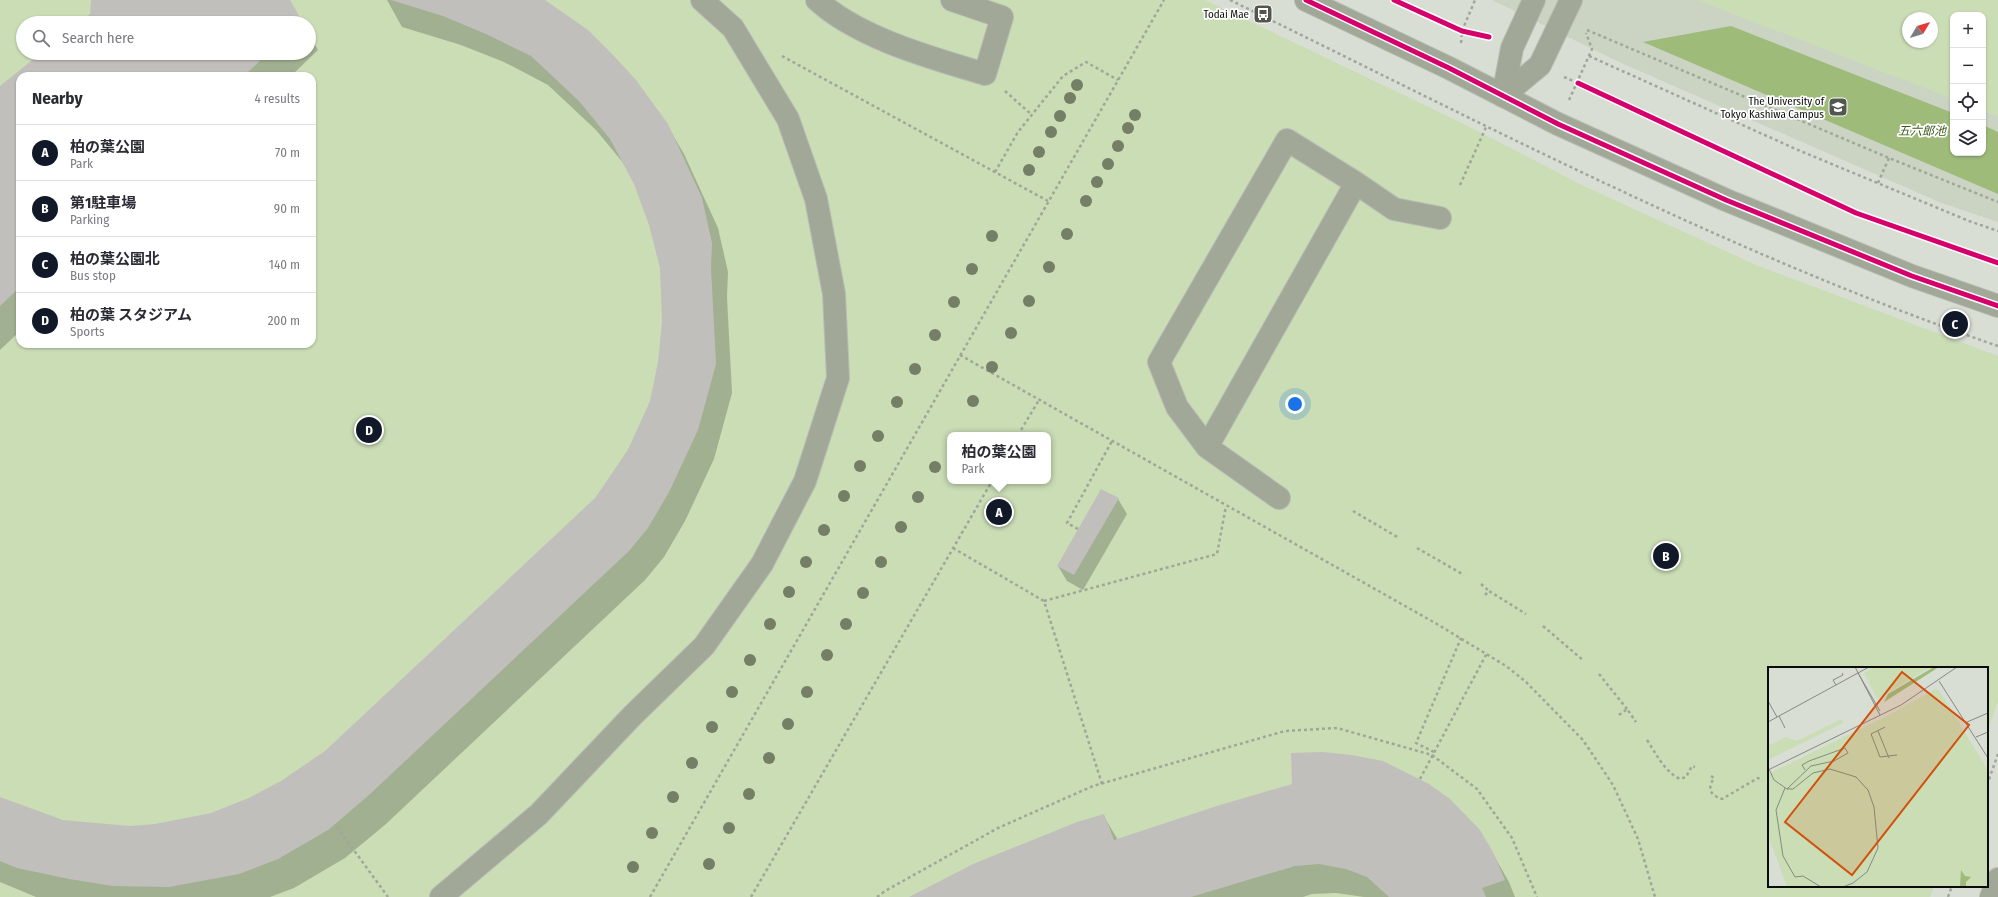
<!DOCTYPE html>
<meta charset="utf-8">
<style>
body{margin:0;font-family:"Fira Sans Condensed","Noto Sans JP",sans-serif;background:#f7f7f7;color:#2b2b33}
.controls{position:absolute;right:12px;top:12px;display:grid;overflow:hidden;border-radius:8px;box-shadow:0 1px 3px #0004}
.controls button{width:36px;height:36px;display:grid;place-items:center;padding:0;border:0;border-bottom:1px solid #e1e1e2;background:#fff;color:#2b2b33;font:20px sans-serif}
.compass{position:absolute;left:1902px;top:12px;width:36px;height:36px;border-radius:50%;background:#fff;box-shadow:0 1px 3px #0004;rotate:52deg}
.you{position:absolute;left:1295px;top:404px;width:14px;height:14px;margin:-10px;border:3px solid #fff;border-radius:50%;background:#1a73e8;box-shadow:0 0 0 6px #1a73e833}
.badge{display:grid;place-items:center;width:26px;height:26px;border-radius:50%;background:#111827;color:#fff;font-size:13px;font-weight:700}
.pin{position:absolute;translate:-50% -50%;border:2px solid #fff;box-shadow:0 1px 4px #0006}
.popup{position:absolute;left:947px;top:432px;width:104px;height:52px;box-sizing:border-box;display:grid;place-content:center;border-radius:8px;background:#fff;filter:drop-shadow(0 1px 3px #0005);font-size:13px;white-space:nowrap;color:#7c7c81}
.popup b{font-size:15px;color:#2b2b33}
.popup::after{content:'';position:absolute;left:50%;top:100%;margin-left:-8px;border:8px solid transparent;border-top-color:#fff}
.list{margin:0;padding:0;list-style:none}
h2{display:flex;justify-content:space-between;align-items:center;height:52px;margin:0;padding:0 16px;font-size:17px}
h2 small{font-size:13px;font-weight:400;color:#7c7c81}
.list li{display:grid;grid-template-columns:26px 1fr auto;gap:12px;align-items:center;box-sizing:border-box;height:56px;padding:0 16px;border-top:1px solid #e1e1e2}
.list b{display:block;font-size:15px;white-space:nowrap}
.list p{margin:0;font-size:13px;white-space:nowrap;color:#7c7c81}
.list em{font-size:13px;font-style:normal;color:#7c7c81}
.icon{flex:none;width:22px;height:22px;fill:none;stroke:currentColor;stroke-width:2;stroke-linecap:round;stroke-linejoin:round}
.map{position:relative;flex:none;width:1998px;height:897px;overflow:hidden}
.search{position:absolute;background:#fff;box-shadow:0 1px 3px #0004;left:16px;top:16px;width:300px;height:44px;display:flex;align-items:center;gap:10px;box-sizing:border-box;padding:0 14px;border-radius:22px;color:#7c7c81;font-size:15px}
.panel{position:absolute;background:#fff;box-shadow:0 1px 3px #0004;left:16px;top:72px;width:300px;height:276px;border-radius:12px}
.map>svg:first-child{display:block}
.built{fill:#cbd4c3;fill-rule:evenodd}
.green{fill:#caddb5;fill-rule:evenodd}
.water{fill:#9ebb7a}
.shadow{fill:#0003}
.building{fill:#c1bfbc}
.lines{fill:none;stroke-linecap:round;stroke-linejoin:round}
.minor-casing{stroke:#b8bcb4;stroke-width:24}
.path{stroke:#a0a699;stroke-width:2.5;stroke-dasharray:3 3;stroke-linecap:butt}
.minor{stroke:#a1a898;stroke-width:22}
.cycleway-casing{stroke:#fff;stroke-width:8}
.cycleway{stroke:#d6006c;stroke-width:5}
.tree{fill:#747f66}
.labels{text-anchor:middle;stroke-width:3.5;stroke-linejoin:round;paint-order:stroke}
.poi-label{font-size:11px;fill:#0a0d07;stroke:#fff;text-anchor:end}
.water-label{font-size:12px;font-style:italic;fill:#3f591b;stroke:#fff}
.inset-road{fill:none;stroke:#868a82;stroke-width:1}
.view{fill:#d2510c;fill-opacity:0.15;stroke:#d2510c;stroke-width:2}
.inset-edge{fill:none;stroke:#0a0d07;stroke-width:2}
</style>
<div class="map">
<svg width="1998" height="897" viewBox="0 0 1998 897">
<rect width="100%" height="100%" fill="#d9ded4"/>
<path class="built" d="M 1492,0 L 1998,0 L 1998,222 L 1939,202 L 1619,62 ZM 1953,15 L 1983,15 L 1983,153 L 1953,153 ZM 1908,18 L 1932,18 L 1932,42 L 1908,42 Z"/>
<path class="green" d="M 0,0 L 1205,0 L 1462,123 L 1584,186 L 1756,265 L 1998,356 L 1998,701 L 1987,732 L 1987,668 L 1769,668 L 1769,886 L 1934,886 L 1930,897 L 0,897 ZM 23,23 L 309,23 L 309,53 L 23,53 ZM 20,76 L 312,76 L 312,344 L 20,344 ZM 950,435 L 1048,435 L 1048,481 L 950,481 Z
M 1697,0 L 1998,0 L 1998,116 L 1983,111 L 1983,15 L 1953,15 L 1953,99 ZM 1908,18 L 1932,18 L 1932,42 L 1908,42 Z"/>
<path class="water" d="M 1731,26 L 1953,113 L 1953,153 L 1983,153 L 1983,125 L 1998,132 L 1998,194 L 1643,42 Z"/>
<path class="shadow" d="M 387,0 L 543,0 L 667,125 L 684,154 L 718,228 L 728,272 L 727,297 L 732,393 L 714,459 L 685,521 L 664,557 L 645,580 L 386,824 L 345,858 L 294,888 L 270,897 L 36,897 L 0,882 L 0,798 L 63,821 L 130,827 L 155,825 L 211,814 L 250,798 L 281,782 L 326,752 L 596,498 L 628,450 L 651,401 L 659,362 L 663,322 L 662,267 L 650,225 L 635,184 L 624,164 L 596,130 L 548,85 L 504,62 L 461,45 L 402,27 Z
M 309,34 L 318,50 L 291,76 L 20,76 L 20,331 L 0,350 L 0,88 L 43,53 L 309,53 Z
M 1118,499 L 1127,514 L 1083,590 L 1067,581 L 1058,566 Z
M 1103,815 L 1118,840 L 1480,831 L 1509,882 L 1515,897 L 1364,897 L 1336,893 L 1312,894 L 1303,897 L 913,897 Z"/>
<path class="building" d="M 91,0 L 290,0 L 302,21 L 300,23 L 79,23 L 90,14 Z
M 391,0 L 545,0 L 588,30 L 614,56 L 636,80 L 668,124 L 702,198 L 712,243 L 711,268 L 716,364 L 698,430 L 669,492 L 648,528 L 629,551 L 369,795 L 328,830 L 278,859 L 239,874 L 169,887 L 113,886 L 69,879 L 17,868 L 0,861 L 0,797 L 63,820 L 130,826 L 155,824 L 211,813 L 249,798 L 281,781 L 325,751 L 595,498 L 628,450 L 650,401 L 658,362 L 662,322 L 660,268 L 649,225 L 634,184 L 610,139 L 579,101 L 531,56 L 486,34 L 443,16 Z
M 41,53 L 268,53 L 244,76 L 20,76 L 20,287 L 0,306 L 0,86 Z
M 1101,489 L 1119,498 L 1074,575 L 1057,566 Z
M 1323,752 L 1352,755 L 1383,761 L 1429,784 L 1450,799 L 1480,830 L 1493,852 L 1505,880 L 1482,888 L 1486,897 L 1389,897 L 1367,877 L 1346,869 L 1319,864 L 1295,866 L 1191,897 L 909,897 L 973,864 L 1077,822 L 1104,814 L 1114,840 L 1220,805 L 1292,784 L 1291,753 Z"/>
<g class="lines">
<defs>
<path id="minor" d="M 817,0 C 858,38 932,58 985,74 L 1002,17 L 952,0
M 1306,0 L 1449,68 L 1558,124 L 1726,200 L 1912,276 L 1998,306
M 1503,96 L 1540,65 L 1571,0
M 1503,96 L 1512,48 L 1534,0
M 1207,447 L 1356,183
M 1279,498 L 1207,447 L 1177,407 L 1159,362 L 1287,140 L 1356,183 L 1394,209 L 1440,218
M 441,897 L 539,814 L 632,716 L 704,646 L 762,564 L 805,481 L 838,378 L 834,294 L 816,199 L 788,119 L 733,28 L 702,0
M 1991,897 L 1998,879"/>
</defs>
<use href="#minor" class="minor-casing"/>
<path class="path" d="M 1230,0 C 1482,123 1732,255 1998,346
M 1587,30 L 1889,158 L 1998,202
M 1461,43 L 1462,31 L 1475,0
M 782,56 L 1048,201
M 1589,56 L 1798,150 L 1969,221 L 1998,231
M 1564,77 L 1578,83
M 1005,91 L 1032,115
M 1569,100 L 1592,49 L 1586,33
M 995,172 L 1018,132 L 1063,76 L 1086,62 L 1118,80
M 1878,183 L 1889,158
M 1460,185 L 1487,125
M 960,355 L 1437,624 L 1506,666 L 1525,681 L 1583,740 L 1613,785 L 1638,839 L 1655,897
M 1018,435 L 1039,400
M 1353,511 L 1399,538
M 1078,529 L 1067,523 L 1112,441
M 953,548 L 1044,601
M 1417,548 L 1464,575
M 1481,584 L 1489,591
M 1485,595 L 1489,591 L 1526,614
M 1543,626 L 1584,661
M 1599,674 L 1627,709
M 1619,715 L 1627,709 L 1636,722
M 1647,740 C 1657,755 1664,771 1680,779 L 1686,777 L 1692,766 L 1695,767
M 1434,752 L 1416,743 L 1461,638
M 1711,776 L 1714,778 C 1707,789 1710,795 1722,799 L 1758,778 L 1762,781
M 1420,779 L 1487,653
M 1102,784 L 1044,601 L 1217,554 L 1226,506
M 1987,785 L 1998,754
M 337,827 L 388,897
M 650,897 L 1164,0
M 751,897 L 992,481
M 877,897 L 885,891 L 998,828 L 1093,786 L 1285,731 L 1337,728 L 1432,755 L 1477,789 L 1512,838 L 1537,897
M 1948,897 L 1952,886"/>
<use href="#minor" class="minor"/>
<defs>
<path id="cycleway" d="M 1306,0 L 1449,68 L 1558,124 L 1726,200 L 1912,276 L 1998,306
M 1394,0 L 1462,31 L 1489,37
M 1578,83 L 1856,213 L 1998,263"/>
</defs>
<use href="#cycleway" class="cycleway-casing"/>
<use href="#cycleway" class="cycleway"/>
</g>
<g class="tree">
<circle cx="1077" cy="85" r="6"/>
<circle cx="1070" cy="98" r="6"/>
<circle cx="1135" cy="115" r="6"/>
<circle cx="1060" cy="116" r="6"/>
<circle cx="1128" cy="128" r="6"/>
<circle cx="1051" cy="132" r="6"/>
<circle cx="1118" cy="146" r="6"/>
<circle cx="1039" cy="152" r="6"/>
<circle cx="1108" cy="164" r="6"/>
<circle cx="1029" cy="170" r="6"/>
<circle cx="1097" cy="182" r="6"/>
<circle cx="1086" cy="201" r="6"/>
<circle cx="1067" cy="234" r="6"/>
<circle cx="992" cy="236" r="6"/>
<circle cx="1049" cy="267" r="6"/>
<circle cx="972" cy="269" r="6"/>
<circle cx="1029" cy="301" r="6"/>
<circle cx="954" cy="302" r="6"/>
<circle cx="1011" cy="333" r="6"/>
<circle cx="935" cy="335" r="6"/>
<circle cx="992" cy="367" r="6"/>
<circle cx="915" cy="369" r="6"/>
<circle cx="973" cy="401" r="6"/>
<circle cx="897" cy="402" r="6"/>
<circle cx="878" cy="436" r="6"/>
<circle cx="860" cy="466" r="6"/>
<circle cx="935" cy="467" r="6"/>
<circle cx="844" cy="496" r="6"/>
<circle cx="918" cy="497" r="6"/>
<circle cx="901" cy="527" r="6"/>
<circle cx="824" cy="530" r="6"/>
<circle cx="806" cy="562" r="6"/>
<circle cx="881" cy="562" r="6"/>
<circle cx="789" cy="592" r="6"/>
<circle cx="863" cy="593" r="6"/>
<circle cx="770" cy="624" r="6"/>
<circle cx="846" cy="624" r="6"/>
<circle cx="827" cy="655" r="6"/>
<circle cx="750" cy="660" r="6"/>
<circle cx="732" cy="692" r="6"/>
<circle cx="807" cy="692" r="6"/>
<circle cx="788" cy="724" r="6"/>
<circle cx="712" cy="727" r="6"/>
<circle cx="769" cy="758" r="6"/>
<circle cx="692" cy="763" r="6"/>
<circle cx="749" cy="794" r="6"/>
<circle cx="673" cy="797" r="6"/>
<circle cx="729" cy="828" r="6"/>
<circle cx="652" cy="833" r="6"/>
<circle cx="709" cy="864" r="6"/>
<circle cx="633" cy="867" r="6"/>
</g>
<defs>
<symbol id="bus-square" viewBox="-11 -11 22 22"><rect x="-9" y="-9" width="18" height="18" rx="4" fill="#52564f" stroke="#fff"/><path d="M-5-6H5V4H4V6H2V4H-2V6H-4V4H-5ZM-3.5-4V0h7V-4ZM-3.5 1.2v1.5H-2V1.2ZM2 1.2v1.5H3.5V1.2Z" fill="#fff"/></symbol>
<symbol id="university-square" viewBox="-11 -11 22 22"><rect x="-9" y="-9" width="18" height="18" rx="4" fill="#52564f" stroke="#fff"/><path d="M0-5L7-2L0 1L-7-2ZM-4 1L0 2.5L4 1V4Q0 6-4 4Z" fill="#fff"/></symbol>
</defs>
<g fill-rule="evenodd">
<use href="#bus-square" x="1252" y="3" width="22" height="22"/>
<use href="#university-square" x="1827" y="96" width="22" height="22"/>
</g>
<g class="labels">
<g class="poi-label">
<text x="1249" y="18">Todai Mae</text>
<text x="1824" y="105">The University of<tspan x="1824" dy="13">Tokyo Kashiwa Campus</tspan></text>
</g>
<g class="water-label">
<text x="1922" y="135">五六郎池</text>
</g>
</g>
<g transform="translate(1768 667)">
<rect width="220" height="220" fill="#d9ded4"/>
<path d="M 106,0 L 163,0 L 109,32 L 96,6 ZM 167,22 L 171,23 L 220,103 L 220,220 L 19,220 L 0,168 L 0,107 L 123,47 ZM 73,52 L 75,56 L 0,93 L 0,76 L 3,78 L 18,70 L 29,74 Z" fill="#caddb5"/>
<path d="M 166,0 L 171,0 L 116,35 L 120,27 ZM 193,203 L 197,209 L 203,210 L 198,215 L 198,220 L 192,220 Z" fill="#9ebb7a"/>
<path class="inset-road" d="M 87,0 L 112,48M 90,6 L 112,44M 171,14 L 220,91M 68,18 L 65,13 L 75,8 L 74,6M 0,34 L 9,50M 11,49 L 17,61M 0,55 L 101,0M 199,55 L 220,46M 117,60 L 103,67 L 112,90 L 129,88M 110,64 L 121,91M 208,70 L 220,65M 1,102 L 6,113 L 19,122 L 25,122 L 45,106 L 62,102 L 88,110 L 100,123 L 106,140 L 110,181 L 99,205 L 85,216 L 75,220M 0,103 L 133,38 L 189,0M 17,121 L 8,143 L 15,189 L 27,210 L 35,209 L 53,220M 19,122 L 43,99 L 66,94 L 80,86 L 77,81 L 41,94 L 34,98 L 37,103"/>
<path class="view" d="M 134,5 L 201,58 L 84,208 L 17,155 Z"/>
<rect width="220" height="220" class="inset-edge"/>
</g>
</svg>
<div class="controls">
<button>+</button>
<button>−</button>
<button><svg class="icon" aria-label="locate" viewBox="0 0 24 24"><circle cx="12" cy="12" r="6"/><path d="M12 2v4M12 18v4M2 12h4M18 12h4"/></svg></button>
<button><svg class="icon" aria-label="layers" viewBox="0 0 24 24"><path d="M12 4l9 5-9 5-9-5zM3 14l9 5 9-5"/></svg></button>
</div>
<svg class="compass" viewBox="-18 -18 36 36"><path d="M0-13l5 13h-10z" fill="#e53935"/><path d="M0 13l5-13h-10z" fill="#7c7c81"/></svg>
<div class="you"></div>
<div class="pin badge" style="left:999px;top:512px">A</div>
<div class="popup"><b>柏の葉公園</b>Park</div>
<div class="pin badge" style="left:1666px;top:556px">B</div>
<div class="pin badge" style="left:1955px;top:324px">C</div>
<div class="pin badge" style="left:369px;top:430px">D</div>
<div class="search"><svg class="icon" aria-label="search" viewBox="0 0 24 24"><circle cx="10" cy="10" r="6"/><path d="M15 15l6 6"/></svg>Search here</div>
<section class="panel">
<h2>Nearby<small>4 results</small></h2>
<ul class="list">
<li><span class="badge">A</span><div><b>柏の葉公園</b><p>Park</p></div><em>70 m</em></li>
<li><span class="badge">B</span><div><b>第1駐車場</b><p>Parking</p></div><em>90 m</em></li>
<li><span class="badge">C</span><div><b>柏の葉公園北</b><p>Bus stop</p></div><em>140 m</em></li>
<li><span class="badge">D</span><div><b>柏の葉 スタジアム</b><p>Sports</p></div><em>200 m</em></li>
</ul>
</section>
</div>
